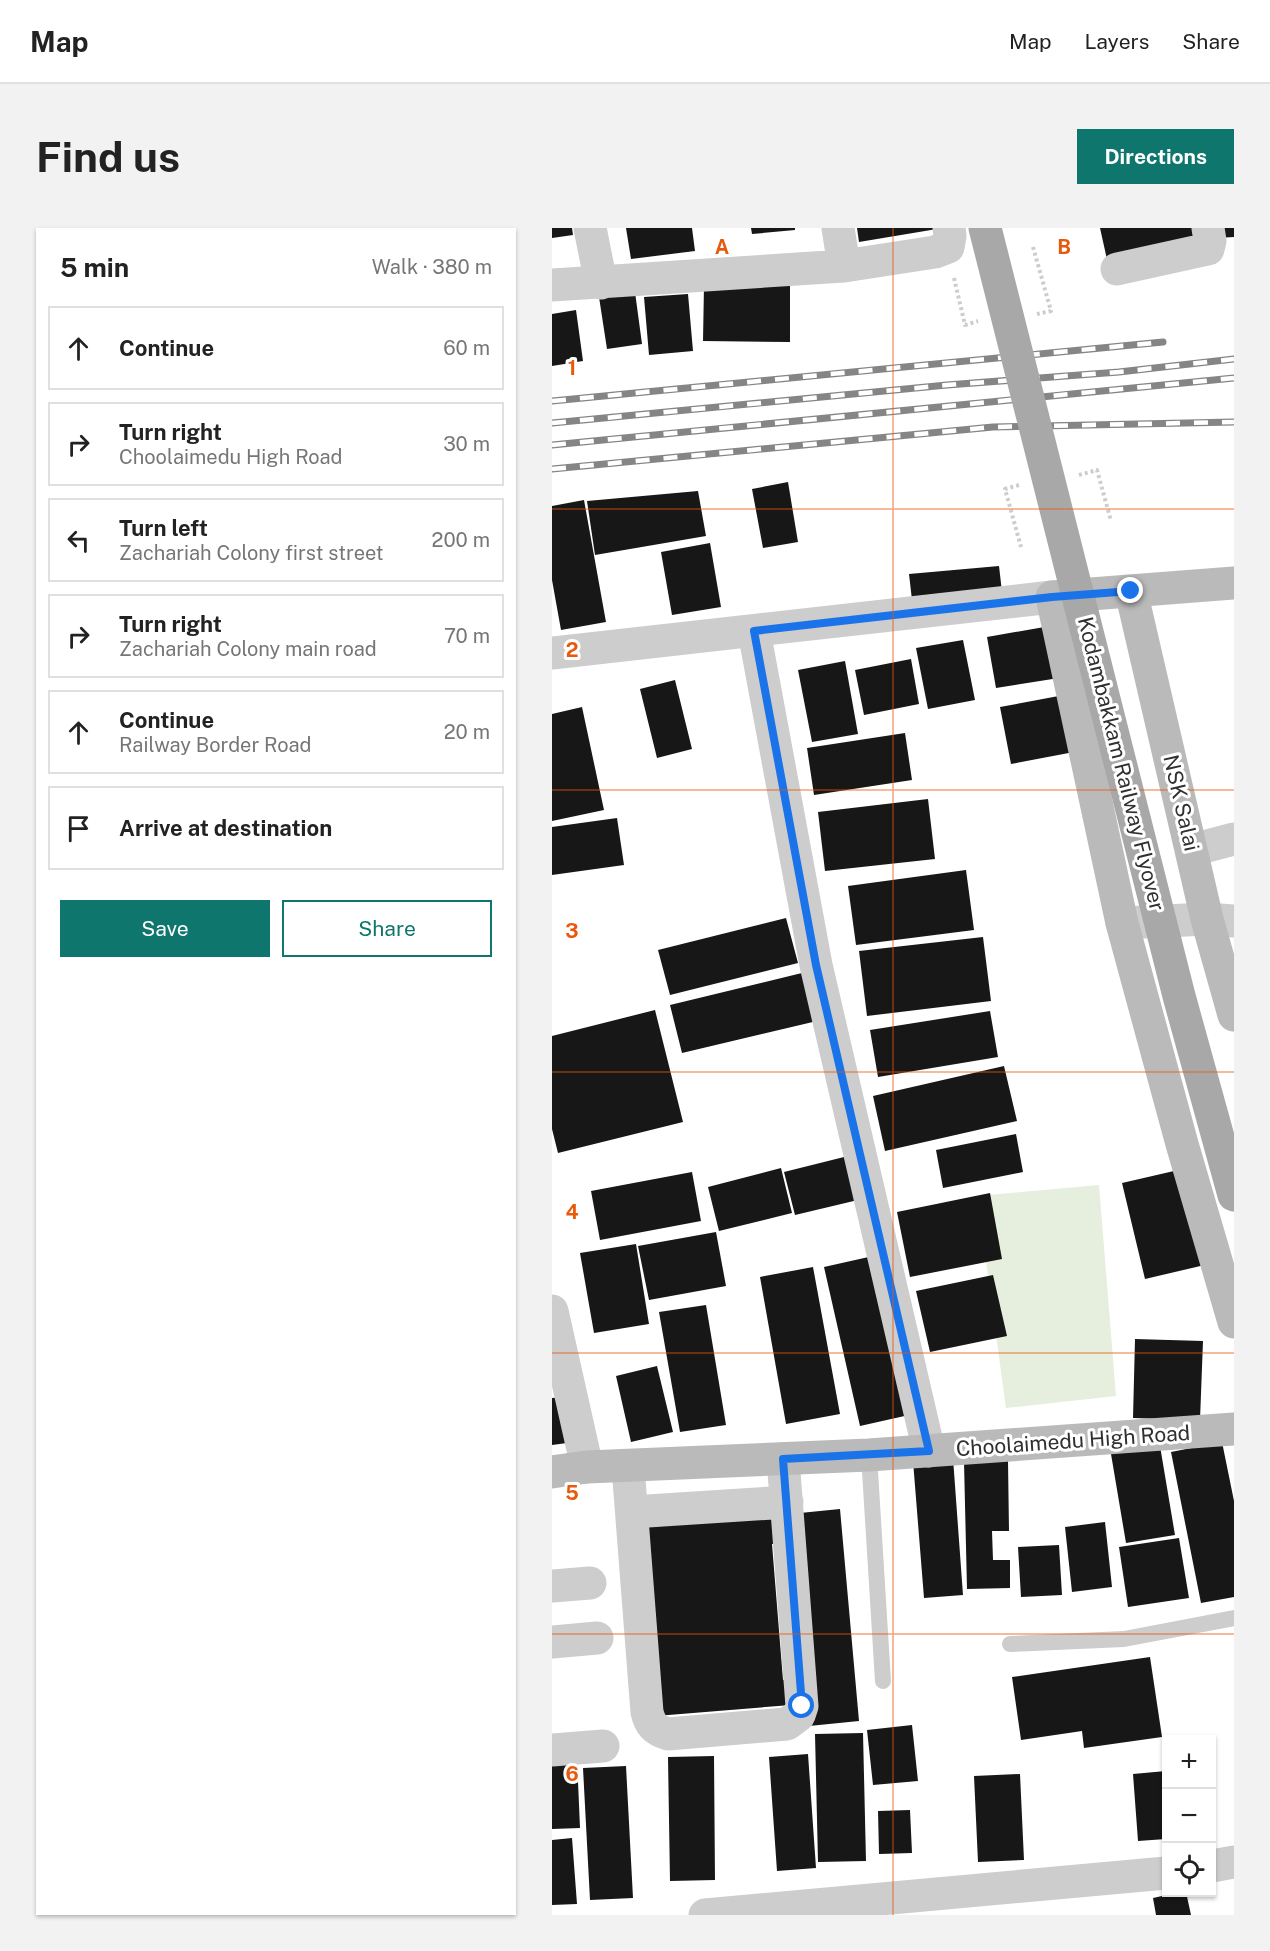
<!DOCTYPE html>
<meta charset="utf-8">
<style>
body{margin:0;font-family:"Public Sans",sans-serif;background:#f2f2f2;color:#222}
.controls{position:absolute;right:18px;bottom:18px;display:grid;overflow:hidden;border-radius:0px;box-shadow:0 2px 4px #0004}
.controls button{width:54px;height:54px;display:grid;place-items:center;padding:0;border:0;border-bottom:2px solid #e0e0e0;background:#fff;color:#222;font:30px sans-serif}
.stop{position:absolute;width:18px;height:18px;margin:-14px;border:4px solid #1a73e8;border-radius:50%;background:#fff}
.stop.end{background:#1a73e8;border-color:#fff;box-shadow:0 2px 6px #0008}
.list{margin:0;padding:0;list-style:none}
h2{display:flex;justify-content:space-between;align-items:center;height:78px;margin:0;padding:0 24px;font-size:26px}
h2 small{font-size:20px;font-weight:400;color:#767676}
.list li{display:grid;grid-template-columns:39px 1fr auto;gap:18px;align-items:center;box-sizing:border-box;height:84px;margin:0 12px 12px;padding:0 12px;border:2px solid #e0e0e0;border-radius:0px}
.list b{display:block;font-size:22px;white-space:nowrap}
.list p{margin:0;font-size:20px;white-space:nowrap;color:#767676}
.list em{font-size:20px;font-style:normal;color:#767676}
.actions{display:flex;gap:12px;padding:18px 24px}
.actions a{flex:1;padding:14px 0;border:2px solid #0f766e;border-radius:0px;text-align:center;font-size:21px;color:#0f766e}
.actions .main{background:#0f766e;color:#fff}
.icon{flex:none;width:33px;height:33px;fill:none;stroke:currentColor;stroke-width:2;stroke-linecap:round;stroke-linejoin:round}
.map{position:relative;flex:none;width:682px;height:1687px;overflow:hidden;border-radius:0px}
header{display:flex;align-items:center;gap:36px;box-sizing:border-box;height:84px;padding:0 30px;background:#fff;border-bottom:2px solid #e0e0e0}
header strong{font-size:28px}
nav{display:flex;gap:33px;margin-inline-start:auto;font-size:21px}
.intro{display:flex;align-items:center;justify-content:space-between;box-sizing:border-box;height:144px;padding:0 36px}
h1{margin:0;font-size:42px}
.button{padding:15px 27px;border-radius:0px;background:#0f766e;color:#fff;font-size:21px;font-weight:700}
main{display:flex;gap:36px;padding:0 36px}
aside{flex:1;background:#fff;border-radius:0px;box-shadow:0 2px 4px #0004}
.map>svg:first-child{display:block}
.green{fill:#e6eedd}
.building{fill:#171717}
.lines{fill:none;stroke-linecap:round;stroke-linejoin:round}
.path{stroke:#cdcdcd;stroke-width:4;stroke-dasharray:3 3;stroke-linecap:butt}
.lane{stroke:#cdcdcd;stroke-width:16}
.street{stroke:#cdcdcd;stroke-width:33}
.secondary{stroke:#bababa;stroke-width:33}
.rail-casing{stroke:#858585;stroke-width:7}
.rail{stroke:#fff;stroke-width:4.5;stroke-dasharray:14;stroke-linecap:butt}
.primary-bridge{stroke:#a8a8a8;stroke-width:33}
.route{stroke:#1a73e8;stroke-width:8}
.grid{fill:none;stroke:#e8590c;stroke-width:1.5;stroke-opacity:0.55}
.labels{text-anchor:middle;stroke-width:6;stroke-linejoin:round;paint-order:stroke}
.street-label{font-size:21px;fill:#303030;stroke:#fff}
.grid-label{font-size:20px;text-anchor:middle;font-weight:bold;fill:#e8590c;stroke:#fff;stroke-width:6;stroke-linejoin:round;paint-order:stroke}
</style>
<header>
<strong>Map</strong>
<nav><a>Map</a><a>Layers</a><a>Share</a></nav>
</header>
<div class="intro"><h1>Find us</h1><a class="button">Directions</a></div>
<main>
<aside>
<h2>5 min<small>Walk · 380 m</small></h2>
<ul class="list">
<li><svg class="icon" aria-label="ahead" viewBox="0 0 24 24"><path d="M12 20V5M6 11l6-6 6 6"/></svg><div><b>Continue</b></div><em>60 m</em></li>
<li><svg class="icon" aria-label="right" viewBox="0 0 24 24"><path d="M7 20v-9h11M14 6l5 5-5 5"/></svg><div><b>Turn right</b><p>Choolaimedu High Road</p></div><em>30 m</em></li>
<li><svg class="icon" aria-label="left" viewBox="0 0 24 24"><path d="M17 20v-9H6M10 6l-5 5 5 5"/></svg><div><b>Turn left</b><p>Zachariah Colony first street</p></div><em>200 m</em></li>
<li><svg class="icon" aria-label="right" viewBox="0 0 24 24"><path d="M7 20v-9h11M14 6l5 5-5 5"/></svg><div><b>Turn right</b><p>Zachariah Colony main road</p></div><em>70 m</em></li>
<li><svg class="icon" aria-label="ahead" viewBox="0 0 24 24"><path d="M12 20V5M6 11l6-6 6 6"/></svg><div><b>Continue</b><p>Railway Border Road</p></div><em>20 m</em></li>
<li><svg class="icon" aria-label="arrive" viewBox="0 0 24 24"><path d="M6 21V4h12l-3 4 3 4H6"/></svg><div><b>Arrive at destination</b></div></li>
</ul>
<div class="actions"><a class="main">Save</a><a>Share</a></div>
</aside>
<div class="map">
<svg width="682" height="1687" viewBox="0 0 682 1687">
<rect width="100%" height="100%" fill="#fff"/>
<path class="green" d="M 547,957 L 564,1168 L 454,1180 L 425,968 Z"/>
<path class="building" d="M 0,0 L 20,0 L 21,7 L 0,10 Z
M 74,0 L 140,0 L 143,23 L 79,31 Z
M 199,0 L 243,0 L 243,2 L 200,6 Z
M 305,0 L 385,0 L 385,1 L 307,14 Z
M 548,0 L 650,0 L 653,15 L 556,36 Z
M 664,0 L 682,0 L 682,9 L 665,10 Z
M 152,57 L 238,58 L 238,114 L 151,113 Z
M 83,64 L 90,116 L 55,121 L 47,69 Z
M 136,66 L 141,123 L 97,127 L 92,69 Z
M 24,82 L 31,133 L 0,138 L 0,86 Z
M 236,254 L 246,314 L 211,320 L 200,261 Z
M 146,263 L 154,308 L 43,327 L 35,273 Z
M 32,272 L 54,394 L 9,402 L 0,352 L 0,278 Z
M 158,315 L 169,379 L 120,387 L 109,324 Z
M 447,338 L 450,364 L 360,372 L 357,346 Z
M 498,398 L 507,450 L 444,460 L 435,409 Z
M 411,412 L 423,472 L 376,481 L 364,420 Z
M 359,431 L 367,476 L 312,487 L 303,442 Z
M 293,433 L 306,506 L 260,514 L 246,442 Z
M 123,452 L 140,521 L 105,530 L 88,461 Z
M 512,467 L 522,524 L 459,536 L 448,479 Z
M 30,479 L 52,582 L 0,593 L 0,486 Z
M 353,505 L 360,552 L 262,567 L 255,520 Z
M 376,571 L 383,631 L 273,643 L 266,584 Z
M 65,590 L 72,637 L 0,647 L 0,599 Z
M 414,642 L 422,702 L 304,717 L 296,658 Z
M 234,690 L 246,735 L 118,767 L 106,722 Z
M 431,709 L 439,773 L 315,788 L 307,723 Z
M 254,744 L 265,793 L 130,825 L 118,777 Z
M 103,782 L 131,894 L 6,925 L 0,901 L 0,808 Z
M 438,783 L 446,829 L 326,849 L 318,802 Z
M 452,838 L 465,893 L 333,923 L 321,868 Z
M 464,906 L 471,944 L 391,960 L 384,922 Z
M 296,928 L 306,972 L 243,987 L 232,944 Z
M 229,940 L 240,985 L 167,1003 L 156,959 Z
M 635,940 L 657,1036 L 593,1051 L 570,955 Z
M 140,944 L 149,993 L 48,1012 L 39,963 Z
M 438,965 L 450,1031 L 358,1049 L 345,984 Z
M 164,1004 L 174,1058 L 97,1072 L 86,1018 Z
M 84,1016 L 97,1096 L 42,1105 L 28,1025 Z
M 321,1028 L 357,1187 L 308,1198 L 272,1039 Z
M 261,1039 L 288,1186 L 234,1196 L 208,1049 Z
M 441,1047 L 455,1108 L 378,1124 L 364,1063 Z
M 154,1077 L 174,1197 L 128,1204 L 107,1084 Z
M 583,1111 L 651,1113 L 648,1192 L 581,1190 Z
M 105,1138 L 121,1204 L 79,1214 L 64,1148 Z
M 10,1169 L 15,1215 L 0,1217 L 0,1170 Z
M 670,1214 L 682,1273 L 682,1369 L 649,1375 L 619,1224 Z
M 608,1218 L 623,1307 L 574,1315 L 559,1226 Z
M 401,1230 L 411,1367 L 372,1370 L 361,1233 Z
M 456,1233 L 457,1303 L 440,1303 L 441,1332 L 458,1332 L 458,1360 L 415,1361 L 412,1234 Z
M 288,1281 L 307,1493 L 257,1498 L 238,1286 Z
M 224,1289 L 226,1316 L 220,1316 L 231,1452 L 237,1451 L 239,1477 L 104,1488 L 89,1299 Z
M 553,1294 L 560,1359 L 520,1364 L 513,1299 Z
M 627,1310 L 637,1370 L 576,1379 L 567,1319 Z
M 507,1317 L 510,1367 L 469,1369 L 466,1319 Z
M 598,1429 L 610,1509 L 532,1520 L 530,1503 L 469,1512 L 460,1449 Z
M 360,1497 L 366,1553 L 321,1557 L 315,1502 Z
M 311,1505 L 314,1633 L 266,1634 L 263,1506 Z
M 256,1526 L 264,1640 L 225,1643 L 217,1529 Z
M 162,1528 L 163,1652 L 118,1653 L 116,1529 Z
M 25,1530 L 28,1600 L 0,1601 L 0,1531 Z
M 74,1538 L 81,1670 L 38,1672 L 31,1540 Z
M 614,1543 L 614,1611 L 586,1613 L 581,1546 Z
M 468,1546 L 472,1632 L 426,1634 L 422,1548 Z
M 358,1582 L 360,1625 L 327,1626 L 326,1583 Z
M 20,1610 L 25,1676 L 0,1677 L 0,1612 Z
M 628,1664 L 634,1664 L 639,1687 L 604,1687 L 601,1670 Z"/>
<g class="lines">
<path class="path" d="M 481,19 L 499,83 L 485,86
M 402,50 L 413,97 L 426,93
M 527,247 L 545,242 L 559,293
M 467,257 L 453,261 L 469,319"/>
<path class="lane" d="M 317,1227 L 331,1453
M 458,1416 L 572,1411 L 682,1390"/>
<path class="street" d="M 38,0 L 49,55
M 286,0 L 292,38
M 565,41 L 656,21 L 658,13 L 656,0
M 0,57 L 292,38 L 383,24 L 396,19 L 398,8 L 397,0
M 202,403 L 264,737 L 377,1223
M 0,425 L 500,369
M 640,622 L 682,611
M 570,695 L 655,691 L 682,693
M 0,1083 L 35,1239
M 76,1239 L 95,1484 C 98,1497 103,1502 116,1506 L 235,1496 L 247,1487 L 250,1478 L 231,1231
M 80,1284 L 235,1274
M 0,1358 L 38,1355
M 0,1414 L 45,1410
M 0,1522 L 51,1518
M 660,1638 L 682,1634
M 153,1687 L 614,1645"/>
<path class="secondary" d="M 682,355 L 500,369 L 570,695 L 630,916 L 682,1094
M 579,363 L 655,691 L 682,787
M 0,1244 L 35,1239 L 317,1227 L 682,1201"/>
<defs>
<path id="rail" d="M 0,173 L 611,114
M 0,195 L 395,157 L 567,144 L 682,131
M 0,217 L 682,150
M 0,241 L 441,199 L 682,194"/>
</defs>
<use href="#rail" class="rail-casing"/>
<use href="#rail" class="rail"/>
<path class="primary-bridge" d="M 433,0 L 627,768 L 682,967"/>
</g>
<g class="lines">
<path class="route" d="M 250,1478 L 231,1231 L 377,1223 L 264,737 L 202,403 L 500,369 L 579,363"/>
</g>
<path class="grid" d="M 341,0 L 341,1687M 0,281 L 682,281M 0,562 L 682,562M 0,844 L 682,844M 0,1125 L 682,1125M 0,1406 L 682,1406"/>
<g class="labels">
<g class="street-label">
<text transform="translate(569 536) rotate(76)" y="7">Kodambakkam Railway Flyover</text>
<text transform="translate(629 575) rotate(77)" y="7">NSK Salai</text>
<text transform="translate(521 1213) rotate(-4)" y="7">Choolaimedu High Road</text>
</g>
</g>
<g class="grid-label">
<text x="170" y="26">A</text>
<text x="512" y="26">B</text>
<text x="20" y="147">1</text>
<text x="20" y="429">2</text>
<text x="20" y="710">3</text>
<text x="20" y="991">4</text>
<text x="20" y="1272">5</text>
<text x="20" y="1553">6</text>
</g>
</svg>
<div class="controls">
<button>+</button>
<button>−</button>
<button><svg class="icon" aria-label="locate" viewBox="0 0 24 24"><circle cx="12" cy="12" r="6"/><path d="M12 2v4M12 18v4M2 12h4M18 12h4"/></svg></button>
</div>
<div class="stop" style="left:250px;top:1478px"></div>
<div class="stop end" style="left:579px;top:363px"></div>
</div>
</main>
